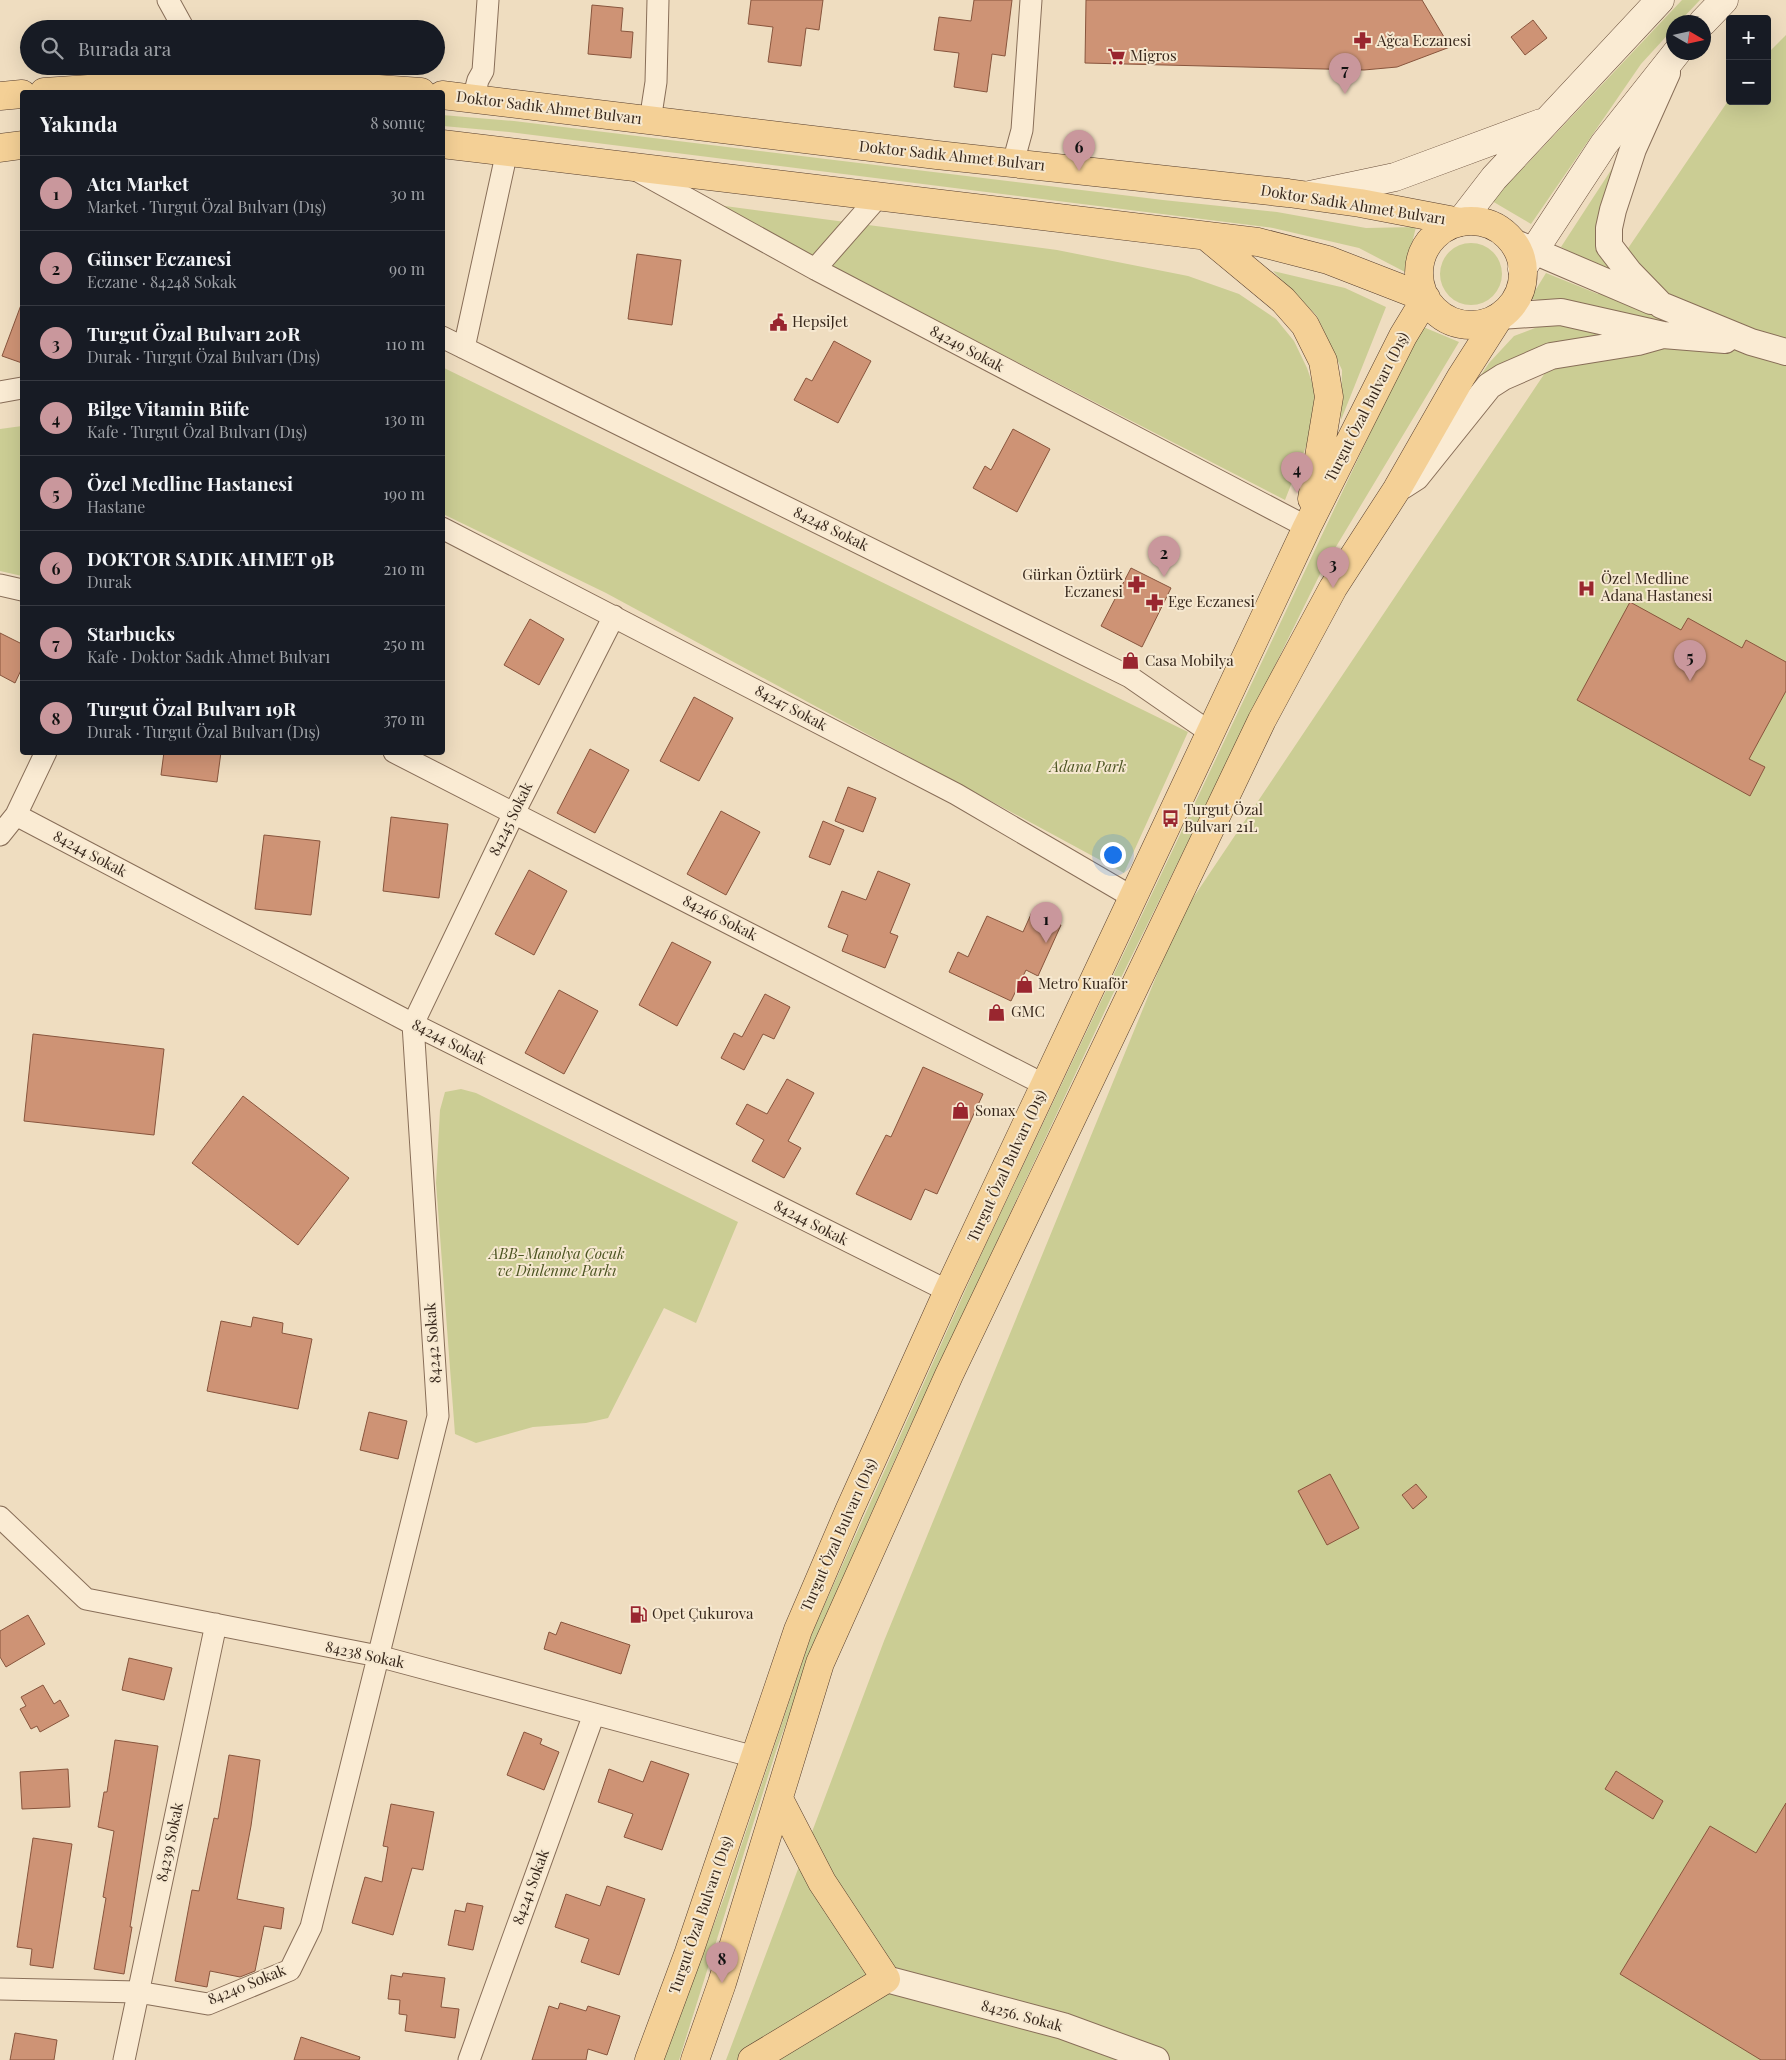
<!DOCTYPE html>
<html lang="tr">
<meta charset="utf-8">
<style>
body{margin:0;font-family:"Playfair Display",serif;background:#20242c;color:#f1f3f6}
.controls{position:absolute;right:15px;top:15px;display:grid;overflow:hidden;border-radius:5px;box-shadow:0 5px 20px #0002}
.controls button{width:45px;height:45px;display:grid;place-items:center;padding:0;border:0;border-bottom:1px solid #363941;background:#171b24;color:#f1f3f6;font:25px sans-serif}
.compass{position:absolute;left:1666px;top:15px;width:45px;height:45px;border-radius:50%;background:#171b24;box-shadow:0 5px 20px #0002;rotate:99deg}
.you{position:absolute;left:1112px;top:854px;width:18px;height:18px;margin:-12px;border:4px solid #fff;border-radius:50%;background:#1a73e8;box-shadow:0 0 0 8px #1a73e833}
.badge{display:grid;place-items:center;width:32px;height:32px;border-radius:50%;background:#c9979c;color:#111;font-size:16px;font-weight:700}
.pin{position:absolute;translate:-50% -41px;filter:drop-shadow(0 1px 2px #0008)}
.pin::after{content:'';position:absolute;top:26px;width:18px;height:15px;background:inherit;clip-path:polygon(0 0,100% 0,50% 100%)}
.list{margin:0;padding:0;list-style:none}
h2{display:flex;justify-content:space-between;align-items:center;height:65px;margin:0;padding:0 20px;font-size:21px}
h2 small{font-size:16px;font-weight:400;color:#9ea1a6}
.list li{display:grid;grid-template-columns:32px 1fr auto;gap:15px;align-items:center;box-sizing:border-box;height:75px;padding:0 20px;border-top:1px solid #363941}
.list b{display:block;font-size:19px;white-space:nowrap}
.list p{margin:0;font-size:16px;white-space:nowrap;color:#9ea1a6}
.list em{font-size:16px;font-style:normal;color:#9ea1a6}
.icon{flex:none;width:28px;height:28px;fill:none;stroke:currentColor;stroke-width:2;stroke-linecap:round;stroke-linejoin:round}
.map{position:relative;flex:none;width:1786px;height:2060px;overflow:hidden}
.search{position:absolute;background:#171b24;box-shadow:0 5px 20px #0002;left:20px;top:20px;width:425px;height:55px;display:flex;align-items:center;gap:12px;box-sizing:border-box;padding:0 18px;border-radius:28px;color:#9ea1a6;font-size:19px}
.panel{position:absolute;background:#171b24;box-shadow:0 5px 20px #0002;left:20px;top:90px;width:425px;height:665px;border-radius:5px}
.map>svg:first-child{display:block}
.green{fill:#cbcd94}
.building{fill:#ce9375;stroke:#88553d}
.lines{fill:none;stroke-linecap:round;stroke-linejoin:round}
.minor-casing{stroke:#886e58;stroke-width:23}
.tertiary-casing{stroke:#886e58;stroke-width:28}
.secondary-casing{stroke:#6a4f3b;stroke-width:29}
.primary-casing{stroke:#563d2c;stroke-width:29}
.minor{stroke:#faebd3;stroke-width:21}
.tertiary{stroke:#faebd3;stroke-width:26}
.secondary{stroke:#faebd3;stroke-width:28}
.primary{stroke:#f4d096;stroke-width:28}
.labels{text-anchor:middle;stroke-width:4;stroke-linejoin:round;paint-order:stroke}
.poi-label{font-size:15px;fill:#38281c;stroke:#f6e8d0;text-anchor:start}
.street-label{font-size:15px;fill:#38281c;stroke:#f6e8d0}
.park-label{font-size:15px;font-style:italic;fill:#4c5422;stroke:#f6e8d0}
</style>
<div class="map">
<svg width="1786" height="2060" viewBox="0 0 1786 2060">
<rect width="100%" height="100%" fill="#efddc0"/>
<path class="green" d="M 1682,0 L 1700,0 L 1679,22 L 1674,22 L 1673,29 L 1641,64 L 1531,224 L 1492,201 Z
M 1786,35 L 1786,2060 L 726,2060 L 884,1641 L 1181,916 L 1563,346 L 1456,413 L 1489,363 L 1514,336 L 1548,323 L 1577,325 L 1591,305 L 1530,299 L 1546,273 L 1598,294 L 1612,274 L 1561,247 L 1628,144 L 1614,269 L 1730,98 L 1730,101 L 1767,101 L 1767,54 Z
M 442,115 L 514,121 L 1163,200 L 1277,212 L 1366,228 L 1416,227 L 1405,272 L 1359,248 L 1273,228 L 509,132 L 443,126 Z
M 710,204 L 1057,250 L 1188,276 L 1239,294 L 1276,319 L 1294,341 L 1307,368 L 1318,400 L 1311,434 L 1285,500 Z
M1440 274a31 31 0 1 1 62 0a31 31 0 1 1-62 0Z
M 1273,271 L 1345,288 L 1386,307 L 1341,420 L 1342,370 L 1317,316 Z
M 1421,326 L 1459,342 L 1322,570 L 1111,998 L 900,1448 L 818,1635 L 776,1751 L 679,2060 L 663,2060 L 725,1895 L 812,1633 L 986,1244 Z
M 442,367 L 1188,732 L 1124,873 L 606,593 L 443,514 Z
M 22,426 L 22,576 L 0,571 L 0,429 Z
M 461,1089 L 476,1093 L 738,1222 L 696,1323 L 664,1308 L 608,1418 L 586,1423 L 533,1427 L 476,1443 L 455,1434 L 436,1183 L 440,1110 L 445,1092 Z"/>
<path class="building" d="M 751,0 L 823,0 L 819,30 L 806,28 L 801,66 L 768,62 L 773,27 L 748,24 Z
M 974,0 L 1012,0 L 1005,56 L 992,54 L 987,92 L 954,87 L 959,53 L 934,50 L 939,17 L 971,21 Z
M 1086,0 L 1422,0 L 1450,47 L 1397,67 L 1364,70 L 1085,63 Z
M 592,5 L 623,8 L 621,31 L 633,32 L 631,58 L 588,54 Z
M 1533,20 L 1547,38 L 1525,55 L 1511,37 Z
M 637,254 L 681,260 L 672,325 L 628,319 Z
M 21,305 L 22,305 L 22,363 L 2,356 Z
M 834,341 L 871,361 L 838,423 L 794,400 L 806,378 L 812,381 Z
M 1013,429 L 1050,449 L 1017,512 L 973,488 L 985,466 L 991,470 Z
M 1131,568 L 1171,588 L 1142,647 L 1101,626 Z
M 1630,602 L 1681,630 L 1688,618 L 1742,648 L 1746,640 L 1786,662 L 1786,691 L 1749,759 L 1765,767 L 1750,796 L 1577,700 Z
M 530,619 L 564,639 L 539,685 L 504,665 Z
M 0,633 L 22,644 L 22,668 L 15,683 L 0,675 Z
M 694,697 L 733,718 L 699,781 L 660,761 Z
M 590,749 L 629,770 L 595,833 L 557,813 Z
M 164,752 L 221,752 L 217,782 L 161,775 Z
M 848,787 L 876,798 L 863,832 L 835,821 Z
M 721,811 L 760,832 L 726,895 L 687,874 Z
M 391,817 L 448,824 L 439,898 L 383,891 Z
M 823,821 L 844,830 L 830,865 L 809,857 Z
M 264,835 L 320,841 L 311,915 L 255,909 Z
M 529,870 L 567,891 L 534,955 L 495,934 Z
M 878,871 L 910,884 L 890,933 L 898,936 L 885,968 L 842,951 L 848,935 L 828,927 L 842,891 L 866,900 Z
M 1032,912 L 1061,925 L 1038,976 L 1026,970 L 1011,1001 L 949,972 L 958,952 L 968,957 L 987,916 L 1023,932 Z
M 672,942 L 711,962 L 677,1026 L 639,1005 Z
M 559,990 L 598,1011 L 564,1074 L 525,1053 Z
M 765,994 L 790,1007 L 774,1039 L 763,1034 L 744,1070 L 721,1058 L 734,1033 L 742,1037 Z
M 33,1034 L 164,1049 L 154,1135 L 24,1121 Z
M 923,1067 L 983,1094 L 937,1194 L 925,1189 L 911,1220 L 856,1194 L 886,1135 L 891,1137 Z
M 787,1079 L 814,1093 L 788,1141 L 801,1148 L 784,1178 L 752,1161 L 764,1140 L 736,1124 L 747,1104 L 767,1114 Z
M 243,1096 L 349,1178 L 298,1245 L 192,1163 Z
M 253,1317 L 283,1323 L 282,1333 L 312,1339 L 298,1409 L 207,1391 L 221,1321 L 251,1327 Z
M 369,1412 L 407,1421 L 398,1459 L 360,1450 Z
M 1330,1474 L 1359,1528 L 1327,1545 L 1298,1491 Z
M 1416,1484 L 1427,1497 L 1413,1509 L 1402,1495 Z
M 28,1615 L 45,1644 L 6,1667 L 0,1657 L 0,1631 Z
M 561,1622 L 630,1645 L 621,1674 L 544,1649 L 549,1632 L 556,1635 Z
M 129,1658 L 172,1668 L 164,1700 L 122,1690 Z
M 43,1685 L 54,1704 L 60,1700 L 69,1716 L 40,1732 L 37,1726 L 31,1729 L 20,1709 L 26,1706 L 21,1697 Z
M 524,1732 L 542,1739 L 540,1744 L 559,1752 L 544,1790 L 507,1775 Z
M 115,1740 L 158,1746 L 130,1927 L 132,1927 L 124,1974 L 94,1969 L 106,1898 L 103,1897 L 114,1831 L 98,1827 L 104,1792 L 107,1792 Z
M 229,1755 L 260,1760 L 251,1826 L 237,1899 L 284,1908 L 281,1929 L 264,1926 L 255,1971 L 240,1977 L 210,1971 L 207,1987 L 175,1981 L 192,1890 L 199,1891 L 214,1818 L 218,1819 Z
M 651,1761 L 689,1774 L 662,1850 L 624,1837 L 633,1814 L 598,1802 L 609,1769 L 643,1782 Z
M 68,1769 L 70,1807 L 22,1809 L 20,1772 Z
M 1616,1771 L 1663,1801 L 1653,1819 L 1605,1789 Z
M 1786,1803 L 1786,2060 L 1761,2060 L 1620,1974 L 1710,1826 L 1756,1853 Z
M 391,1804 L 434,1812 L 423,1870 L 412,1868 L 393,1935 L 352,1923 L 365,1877 L 382,1882 L 388,1847 L 383,1846 Z
M 33,1838 L 72,1844 L 53,1968 L 30,1965 L 32,1949 L 17,1947 Z
M 607,1886 L 645,1899 L 619,1975 L 581,1962 L 589,1939 L 555,1927 L 566,1894 L 600,1906 Z
M 467,1903 L 483,1906 L 473,1950 L 448,1945 L 455,1910 L 465,1912 Z
M 403,1973 L 445,1978 L 441,2007 L 459,2009 L 455,2038 L 405,2031 L 407,2015 L 399,2014 L 400,2000 L 388,1999 L 391,1975 L 402,1977 Z
M 560,2003 L 586,2011 L 588,2006 L 620,2016 L 607,2055 L 588,2049 L 586,2060 L 532,2060 L 549,2006 L 558,2009 Z
M 15,2033 L 57,2040 L 54,2060 L 10,2060 Z
M 301,2037 L 360,2057 L 359,2060 L 294,2060 Z"/>
<g class="lines">
<defs>
<path id="minor" d="M 168,0 L 184,29
M 473,99 L 478,80 L 483,71 L 488,0
M 650,121 L 656,82 L 658,0
M 1013,163 L 1022,130 L 1031,0
M 636,170 L 815,269 L 1307,527
M 815,269 L 879,196
M 442,337 L 1130,677 L 1211,733
M 464,348 L 507,151
M 0,392 L 22,388
M 442,528 L 956,794 L 1134,898
M 0,585 L 22,590
M 46,752 L 16,815 L 413,1024 L 948,1291
M 394,752 L 1045,1085
M 0,835 L 16,815
M 0,1517 L 86,1599 L 378,1656 L 755,1757
M 0,1989 L 138,1992 L 208,2004 L 290,1970 L 311,1927 L 438,1416 L 413,1024 L 514,813 L 614,616
M 124,2060 L 216,1624
M 469,2060 L 594,1714"/>
<path id="tertiary" d="M 1667,73 L 1633,149 L 1613,210 L 1609,228 L 1609,246 L 1629,272 L 1661,305 L 1751,342 L 1786,352
M 1513,242 L 1651,301
M 1500,316 L 1561,312 L 1663,335 L 1725,340
M 1402,486 L 1416,477 L 1489,386 L 1503,377 L 1551,356 L 1638,342 L 1663,335
M 886,1979 L 1063,2026 L 1156,2060"/>
<path id="secondary" d="M 1703,22 L 1724,0
M 1310,195 L 1395,177 L 1541,123
M 1460,222 L 1494,178 L 1660,0
M 1522,269 L 1604,144 L 1677,52"/>
<path id="primary" d="M 44,92 L 192,82 L 364,88 L 421,92
M 442,95 L 937,155 L 1288,193 L 1360,203 L 1460,222
M 0,96 L 22,94
M 442,144 L 1258,242 L 1328,260 L 1426,298
M 0,148 L 22,145
M1419 273a52 52 0 1 1 104 0a52 52 0 1 1-104 0Z
M 1206,236 L 1283,300 L 1305,325 L 1323,361 L 1329,397 L 1312,499
M 649,2060 L 689,1952 L 798,1630 L 849,1511 L 948,1291 L 1307,527 L 1403,336 L 1426,298
M 695,2060 L 722,1983 L 820,1663 L 949,1375 L 1262,720 L 1333,588 L 1397,489 L 1461,377 L 1500,316
M 752,2060 L 886,1979 L 822,1882 L 779,1799"/>
</defs>
<use href="#minor" class="minor-casing"/>
<use href="#tertiary" class="tertiary-casing"/>
<use href="#secondary" class="secondary-casing"/>
<use href="#primary" class="primary-casing"/>
<use href="#minor" class="minor"/>
<use href="#tertiary" class="tertiary"/>
<use href="#secondary" class="secondary"/>
<use href="#primary" class="primary"/>
</g>
<defs>
<symbol id="pharmacy-bare" viewBox="-9 -9 18 18"><path d="M-2-6h4v4h4v4h-4v4h-4v-4h-4v-4h4Z" fill="#99262f" stroke="#f6e8d0" stroke-width="2.5" paint-order="stroke"/></symbol>
<symbol id="supermarket-bare" viewBox="-9 -9 18 18"><path d="M-6-5.5h2.5l.6 2H6L4.5 2H-2.5L-4.4-4H-6ZM-1.5 3.2a1.3 1.3 0 1 0 .1 0ZM3 3.2a1.3 1.3 0 1 0 .1 0Z" fill="#99262f" stroke="#f6e8d0" stroke-width="2.5" paint-order="stroke"/></symbol>
<symbol id="civic-bare" viewBox="-9 -9 18 18"><path d="M-.6-6.5H3V-4.5H.6V-3L4-1V1h2V6H-6V1h2V-1L-.6-3ZM-1.2 2.5V6h2.4V2.5Z" fill="#99262f" stroke="#f6e8d0" stroke-width="2.5" paint-order="stroke"/></symbol>
<symbol id="hospital-bare" viewBox="-9 -9 18 18"><path d="M-5-5h3v3.5h4V-5h3V5h-3V1.5h-4V5h-3Z" fill="#99262f" stroke="#f6e8d0" stroke-width="2.5" paint-order="stroke"/></symbol>
<symbol id="shop-bare" viewBox="-9 -9 18 18"><path d="M-5-2.5h2.3a2.7 3.5 0 0 1 5.4 0H5L5.5 6h-11ZM-1.5-2.5h3a1.5 2.3 0 0 0-3 0Z" fill="#99262f" stroke="#f6e8d0" stroke-width="2.5" paint-order="stroke"/></symbol>
<symbol id="bus-bare" viewBox="-9 -9 18 18"><path d="M-5-6H5V4H4V6H2V4H-2V6H-4V4H-5ZM-3.5-4V0h7V-4ZM-3.5 1.2v1.5H-2V1.2ZM2 1.2v1.5H3.5V1.2Z" fill="#99262f" stroke="#f6e8d0" stroke-width="2.5" paint-order="stroke"/></symbol>
<symbol id="fuel-bare" viewBox="-9 -9 18 18"><path d="M-5.5-6h7V0h2V4h1.3V-2.5L3-4.5l.8-.8L6-3V5H2.5V1h-1V6h-7ZM-4.2-4.7v3.2H.2V-4.7Z" fill="#99262f" stroke="#f6e8d0" stroke-width="2.5" paint-order="stroke"/></symbol>
</defs>
<g fill-rule="evenodd">
<use href="#pharmacy-bare" x="1350" y="28" width="25" height="25"/>
<use href="#supermarket-bare" x="1104" y="44" width="25" height="25"/>
<use href="#civic-bare" x="766" y="310" width="25" height="25"/>
<use href="#pharmacy-bare" x="1124" y="572" width="25" height="25"/>
<use href="#hospital-bare" x="1574" y="576" width="25" height="25"/>
<use href="#pharmacy-bare" x="1142" y="590" width="25" height="25"/>
<use href="#shop-bare" x="1118" y="648" width="25" height="25"/>
<use href="#bus-bare" x="1158" y="806" width="25" height="25"/>
<use href="#shop-bare" x="1012" y="972" width="25" height="25"/>
<use href="#shop-bare" x="984" y="1000" width="25" height="25"/>
<use href="#shop-bare" x="948" y="1098" width="25" height="25"/>
<use href="#fuel-bare" x="626" y="1602" width="25" height="25"/>
</g>
<g class="labels">
<g class="poi-label">
<text x="1377" y="46">Ağca Eczanesi</text>
<text x="1130" y="61">Migros</text>
<text x="792" y="327">HepsiJet</text>
<text x="1123" y="580" text-anchor="end">Gürkan Öztürk<tspan x="1123" dy="17">Eczanesi</tspan></text>
<text x="1601" y="584">Özel Medline<tspan x="1601" dy="17">Adana Hastanesi</tspan></text>
<text x="1168" y="607">Ege Eczanesi</text>
<text x="1145" y="666">Casa Mobilya</text>
<text x="1184" y="815">Turgut Özal<tspan x="1184" dy="17">Bulvarı 21L</tspan></text>
<text x="1038" y="989">Metro Kuaför</text>
<text x="1011" y="1017">GMC</text>
<text x="975" y="1116">Sonax</text>
<text x="652" y="1619">Opet Çukurova</text>
</g>
<g class="street-label">
<text transform="translate(549 108) rotate(7)" y="5">Doktor Sadık Ahmet Bulvarı</text>
<text transform="translate(952 156) rotate(6)" y="5">Doktor Sadık Ahmet Bulvarı</text>
<text transform="translate(1353 205) rotate(9)" y="5">Doktor Sadık Ahmet Bulvarı</text>
<text transform="translate(967 349) rotate(28)" y="5">84249 Sokak</text>
<text transform="translate(1367 407) rotate(-63)" y="5">Turgut Özal Bulvarı (Dış)</text>
<text transform="translate(831 529) rotate(26)" y="5">84248 Sokak</text>
<text transform="translate(791 708) rotate(28)" y="5">84247 Sokak</text>
<text transform="translate(511 819) rotate(-64)" y="5">84245 Sokak</text>
<text transform="translate(90 854) rotate(28)" y="5">84244 Sokak</text>
<text transform="translate(720 918) rotate(27)" y="5">84246 Sokak</text>
<text transform="translate(449 1042) rotate(27)" y="5">84244 Sokak</text>
<text transform="translate(1007 1166) rotate(-65)" y="5">Turgut Özal Bulvarı (Dış)</text>
<text transform="translate(811 1223) rotate(27)" y="5">84244 Sokak</text>
<text transform="translate(433 1343) rotate(-94)" y="5">84242 Sokak</text>
<text transform="translate(839 1535) rotate(-66)" y="5">Turgut Özal Bulvarı (Dış)</text>
<text transform="translate(365 1655) rotate(12)" y="5">84238 Sokak</text>
<text transform="translate(170 1842) rotate(-78)" y="5">84239 Sokak</text>
<text transform="translate(531 1887) rotate(-70)" y="5">84241 Sokak</text>
<text transform="translate(701 1915) rotate(-71)" y="5">Turgut Özal Bulvarı (Dış)</text>
<text transform="translate(247 1985) rotate(-22)" y="5">84240 Sokak</text>
<text transform="translate(1022 2016) rotate(15)" y="5">84256. Sokak</text>
</g>
<g class="park-label">
<text x="1088" y="772">Adana Park</text>
<text x="557" y="1259">ABB-Manolya Çocuk<tspan x="557" dy="17">ve Dinlenme Parkı</tspan></text>
</g>
</g>
</svg>
<div class="controls">
<button>+</button>
<button>−</button>
</div>
<svg class="compass" viewBox="-18 -18 36 36"><path d="M0-13l5 13h-10z" fill="#e53935"/><path d="M0 13l5-13h-10z" fill="#9ea1a6"/></svg>
<div class="you"></div>
<div class="pin badge" style="left:1046px;top:943px">1</div>
<div class="pin badge" style="left:1164px;top:577px">2</div>
<div class="pin badge" style="left:1333px;top:588px">3</div>
<div class="pin badge" style="left:1297px;top:493px">4</div>
<div class="pin badge" style="left:1690px;top:681px">5</div>
<div class="pin badge" style="left:1079px;top:171px">6</div>
<div class="pin badge" style="left:1345px;top:94px">7</div>
<div class="pin badge" style="left:722px;top:1983px">8</div>
<div class="search"><svg class="icon" aria-label="search" viewBox="0 0 24 24"><circle cx="10" cy="10" r="6"/><path d="M15 15l6 6"/></svg>Burada ara</div>
<section class="panel">
<h2>Yakında<small>8 sonuç</small></h2>
<ul class="list">
<li><span class="badge">1</span><div><b>Atcı Market</b><p>Market · Turgut Özal Bulvarı (Dış)</p></div><em>30 m</em></li>
<li><span class="badge">2</span><div><b>Günser Eczanesi</b><p>Eczane · 84248 Sokak</p></div><em>90 m</em></li>
<li><span class="badge">3</span><div><b>Turgut Özal Bulvarı 20R</b><p>Durak · Turgut Özal Bulvarı (Dış)</p></div><em>110 m</em></li>
<li><span class="badge">4</span><div><b>Bilge Vitamin Büfe</b><p>Kafe · Turgut Özal Bulvarı (Dış)</p></div><em>130 m</em></li>
<li><span class="badge">5</span><div><b>Özel Medline Hastanesi</b><p>Hastane</p></div><em>190 m</em></li>
<li><span class="badge">6</span><div><b>DOKTOR SADIK AHMET 9B</b><p>Durak</p></div><em>210 m</em></li>
<li><span class="badge">7</span><div><b>Starbucks</b><p>Kafe · Doktor Sadık Ahmet Bulvarı</p></div><em>250 m</em></li>
<li><span class="badge">8</span><div><b>Turgut Özal Bulvarı 19R</b><p>Durak · Turgut Özal Bulvarı (Dış)</p></div><em>370 m</em></li>
</ul>
</section>
</div>
